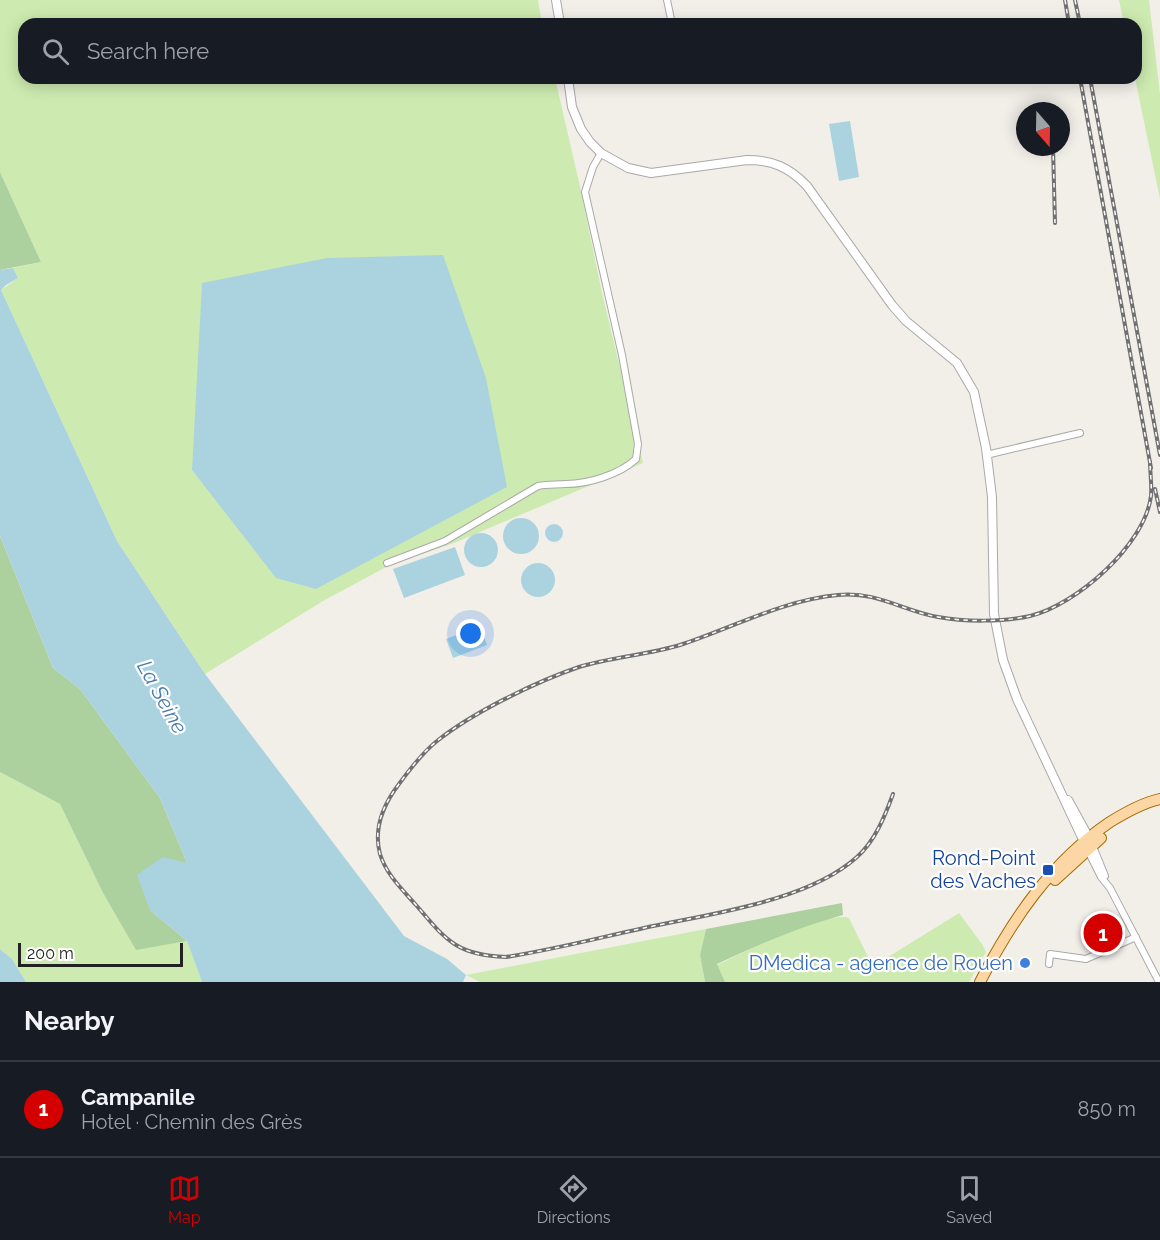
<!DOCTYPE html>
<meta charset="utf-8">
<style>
body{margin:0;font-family:Raleway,sans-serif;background:#20242c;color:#f1f3f6}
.compass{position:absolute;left:1016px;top:102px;width:54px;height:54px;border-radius:50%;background:#171b24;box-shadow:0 3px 15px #0003;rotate:160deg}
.scale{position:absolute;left:18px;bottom:15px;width:165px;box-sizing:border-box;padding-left:6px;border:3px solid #222;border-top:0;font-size:16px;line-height:21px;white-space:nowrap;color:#222;-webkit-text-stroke:4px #fff;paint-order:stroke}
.you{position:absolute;left:471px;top:634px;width:21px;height:21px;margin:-15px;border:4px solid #fff;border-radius:50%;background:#1a73e8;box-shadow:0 0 0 9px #1a73e833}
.badge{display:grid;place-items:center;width:39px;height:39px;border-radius:50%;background:#d40000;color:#fff;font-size:20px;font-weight:700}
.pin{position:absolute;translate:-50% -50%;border:3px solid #fff;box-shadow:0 2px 6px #0006}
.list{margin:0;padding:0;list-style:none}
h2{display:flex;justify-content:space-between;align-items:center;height:78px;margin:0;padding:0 24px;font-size:26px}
h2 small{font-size:20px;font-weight:400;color:#9ea1a6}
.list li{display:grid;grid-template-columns:39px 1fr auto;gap:18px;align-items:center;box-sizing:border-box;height:96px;padding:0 24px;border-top:2px solid #363941}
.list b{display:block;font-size:22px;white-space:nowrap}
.list p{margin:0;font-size:20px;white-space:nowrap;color:#9ea1a6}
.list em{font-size:20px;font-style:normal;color:#9ea1a6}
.icon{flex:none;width:33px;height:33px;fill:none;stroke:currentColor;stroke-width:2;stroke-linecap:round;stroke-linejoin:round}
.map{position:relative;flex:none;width:1160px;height:982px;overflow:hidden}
.search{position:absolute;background:#171b24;box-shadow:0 3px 15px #0003;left:18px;right:18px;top:18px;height:66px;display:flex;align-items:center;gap:15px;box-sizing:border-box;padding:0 21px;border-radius:18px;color:#9ea1a6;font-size:22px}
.sheet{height:174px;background:#171b24}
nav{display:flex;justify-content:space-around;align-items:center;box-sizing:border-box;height:84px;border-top:2px solid #363941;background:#171b24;font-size:16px;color:#9ea1a6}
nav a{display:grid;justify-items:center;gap:3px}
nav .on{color:#d40000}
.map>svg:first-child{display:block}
.grass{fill:#cdebb0}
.forest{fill:#add19e}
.water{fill:#aad3df}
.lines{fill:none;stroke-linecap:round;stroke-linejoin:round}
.minor-casing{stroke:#a9a9a9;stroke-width:8}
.tertiary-casing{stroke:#a9a9a9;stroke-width:10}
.primary-casing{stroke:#a06b00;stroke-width:12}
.minor{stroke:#fff;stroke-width:6}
.tertiary{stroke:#fff;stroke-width:8}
.primary{stroke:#fcd6a4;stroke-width:10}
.rail-casing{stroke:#707070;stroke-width:4}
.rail{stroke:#fff;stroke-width:1.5;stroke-dasharray:4.5;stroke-linecap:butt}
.transit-dot{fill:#1a4fb4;stroke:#fff;stroke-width:2}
.shop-dot{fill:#3f7fe0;stroke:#fff;stroke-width:2}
.labels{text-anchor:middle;stroke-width:4.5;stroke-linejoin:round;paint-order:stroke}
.transit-label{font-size:20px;fill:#164399;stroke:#fff;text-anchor:end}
.shop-label{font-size:20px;fill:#366cbe;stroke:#fff;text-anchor:end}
.water-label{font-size:21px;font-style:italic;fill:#4a7aab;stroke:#fff}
</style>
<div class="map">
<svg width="1160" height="982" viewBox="0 0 1160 982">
<rect width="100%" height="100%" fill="#f2efe9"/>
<path class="grass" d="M 0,0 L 538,0 L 542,24 L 24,24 L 24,78 L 555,78 L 579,182 L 602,293 L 643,463 L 454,543 L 388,566 L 323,601 L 205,674 L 117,541 L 1,290 L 18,278 L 13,268 L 41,262 L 0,172 Z
M 1119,0 L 1149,0 L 1160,94 L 1160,199 L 1135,78 L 1136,24 L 1124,24 Z
M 0,772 L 60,804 L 103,893 L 136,949 L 187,941 L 202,982 L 26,982 L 12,959 L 0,949 Z
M 959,913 L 982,944 L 986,952 L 969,982 L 725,982 L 717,965 C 739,954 830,910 849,918 L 870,961 L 880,962 Z
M 706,929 L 700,955 L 705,982 L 480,982 L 466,975 Z"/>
<path class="forest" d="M 0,172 L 41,262 L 0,270 Z
M 0,536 L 53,668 L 80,689 L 160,798 L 187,863 L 150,910 L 187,941 L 136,950 L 103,893 L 60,804 L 0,772 Z
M 842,903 L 843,915 C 799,927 758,945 717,964 L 725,982 L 705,982 L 700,955 L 706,929 Z"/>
<path class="water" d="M 850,121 L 859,177 L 839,181 L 829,124 Z
M 443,255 L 486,378 L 507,487 L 316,589 L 276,578 L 192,470 L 202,283 L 327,258 Z
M 13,268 L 18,278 L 6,285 L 1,290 L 117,541 L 205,674 L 404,936 L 447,959 L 466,975 L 463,982 L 202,982 L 187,941 L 150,910 L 137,875 L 163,857 L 187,863 L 160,798 L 80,689 L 53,668 L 0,536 L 0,270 Z
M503 536a18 18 0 1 1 36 0a18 18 0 1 1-36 0Z
M545 533a9 9 0 1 1 18 0a9 9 0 1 1-18 0Z
M464 550a17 17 0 1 1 34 0a17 17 0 1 1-34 0Z
M 455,547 L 465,575 L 404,598 L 393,569 Z
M521 580a17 17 0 1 1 34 0a17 17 0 1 1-34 0Z
M 480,626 L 487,645 L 453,658 L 446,639 Z
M 0,949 L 12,959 L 26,982 L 0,982 Z"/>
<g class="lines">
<defs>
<path id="minor" d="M 667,0 L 672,24
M 986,455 L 1080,433
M 387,563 L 445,541 L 538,486 C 549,484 556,485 566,484 C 589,484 620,474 636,459 L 638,444 L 622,355 L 585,192 L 593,167 L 601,153
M 1092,844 L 1105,876
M 1087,849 L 1101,877 L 1110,888 L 1159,982
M 1049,964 L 1050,954 L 1086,959 L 1136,937"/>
<path id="tertiary" d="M 556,0 L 560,24
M 568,78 L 572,107 L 581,129 L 590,142 L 601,153 L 628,168 L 651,173 L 747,160 C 772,160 789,167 807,186 L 892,305 L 906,321 L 957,363 L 974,392 L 986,448 L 992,497 L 994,614 L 1003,660 L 1017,699 L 1086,846
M 1068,800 L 1089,838"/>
<path id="primary" d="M 1055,880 L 1101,838
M 980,982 C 1012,920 1051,862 1110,822 C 1126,812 1142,803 1160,799"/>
</defs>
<use href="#minor" class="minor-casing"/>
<use href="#tertiary" class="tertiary-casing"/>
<use href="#primary" class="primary-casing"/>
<use href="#minor" class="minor"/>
<use href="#tertiary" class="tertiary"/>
<use href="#primary" class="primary"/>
<defs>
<path id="rail" d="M 1065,0 L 1069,24
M 1075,0 L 1080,24
M 1080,78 L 1151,468
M 1090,78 L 1160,455
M 1053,147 L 1055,223
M 1155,489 L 1160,512
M 893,794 C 885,816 875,841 857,857 C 807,902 708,914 644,928 C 598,938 552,950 506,957 C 456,955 446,940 416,905 C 402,889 386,874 380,854 C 373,828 383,805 399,784 C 410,769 422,753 437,741 C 472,713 535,682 579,667 C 612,657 647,655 680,645 C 732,628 783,600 838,595 C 877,591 903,611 938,617 C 964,622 1004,622 1030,616 C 1076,605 1145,545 1151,496 C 1152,485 1150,472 1150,461"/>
</defs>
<use href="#rail" class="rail-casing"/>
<use href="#rail" class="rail"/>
</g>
<rect class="transit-dot" x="1042" y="864" width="12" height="12" rx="3"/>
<circle class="shop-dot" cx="1025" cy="963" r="6"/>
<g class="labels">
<g class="transit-label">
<text x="1036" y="865">Rond-Point<tspan x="1036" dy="23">des Vaches</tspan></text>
</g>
<g class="shop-label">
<text x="1013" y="970">DMedica - agence de Rouen</text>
</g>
<g class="water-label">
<text transform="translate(162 697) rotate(61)" y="7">La Seine</text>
</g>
</g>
</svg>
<svg class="compass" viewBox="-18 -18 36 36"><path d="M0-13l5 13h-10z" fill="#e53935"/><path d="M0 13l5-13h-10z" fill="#9ea1a6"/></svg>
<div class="scale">200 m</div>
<div class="you"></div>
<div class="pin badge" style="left:1103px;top:933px">1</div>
<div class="search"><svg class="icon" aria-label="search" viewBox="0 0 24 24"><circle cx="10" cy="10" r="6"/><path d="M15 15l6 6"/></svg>Search here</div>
</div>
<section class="sheet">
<h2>Nearby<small></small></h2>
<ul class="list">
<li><span class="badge">1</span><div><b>Campanile</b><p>Hotel · Chemin des Grès</p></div><em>850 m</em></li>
</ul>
</section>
<nav>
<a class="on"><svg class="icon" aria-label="map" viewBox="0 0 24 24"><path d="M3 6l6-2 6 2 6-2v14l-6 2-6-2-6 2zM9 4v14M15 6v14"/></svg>Map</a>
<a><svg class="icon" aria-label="directions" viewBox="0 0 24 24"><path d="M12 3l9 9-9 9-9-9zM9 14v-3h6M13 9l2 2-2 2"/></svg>Directions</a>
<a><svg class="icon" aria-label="saved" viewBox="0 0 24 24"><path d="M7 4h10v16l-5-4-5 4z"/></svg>Saved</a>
</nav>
